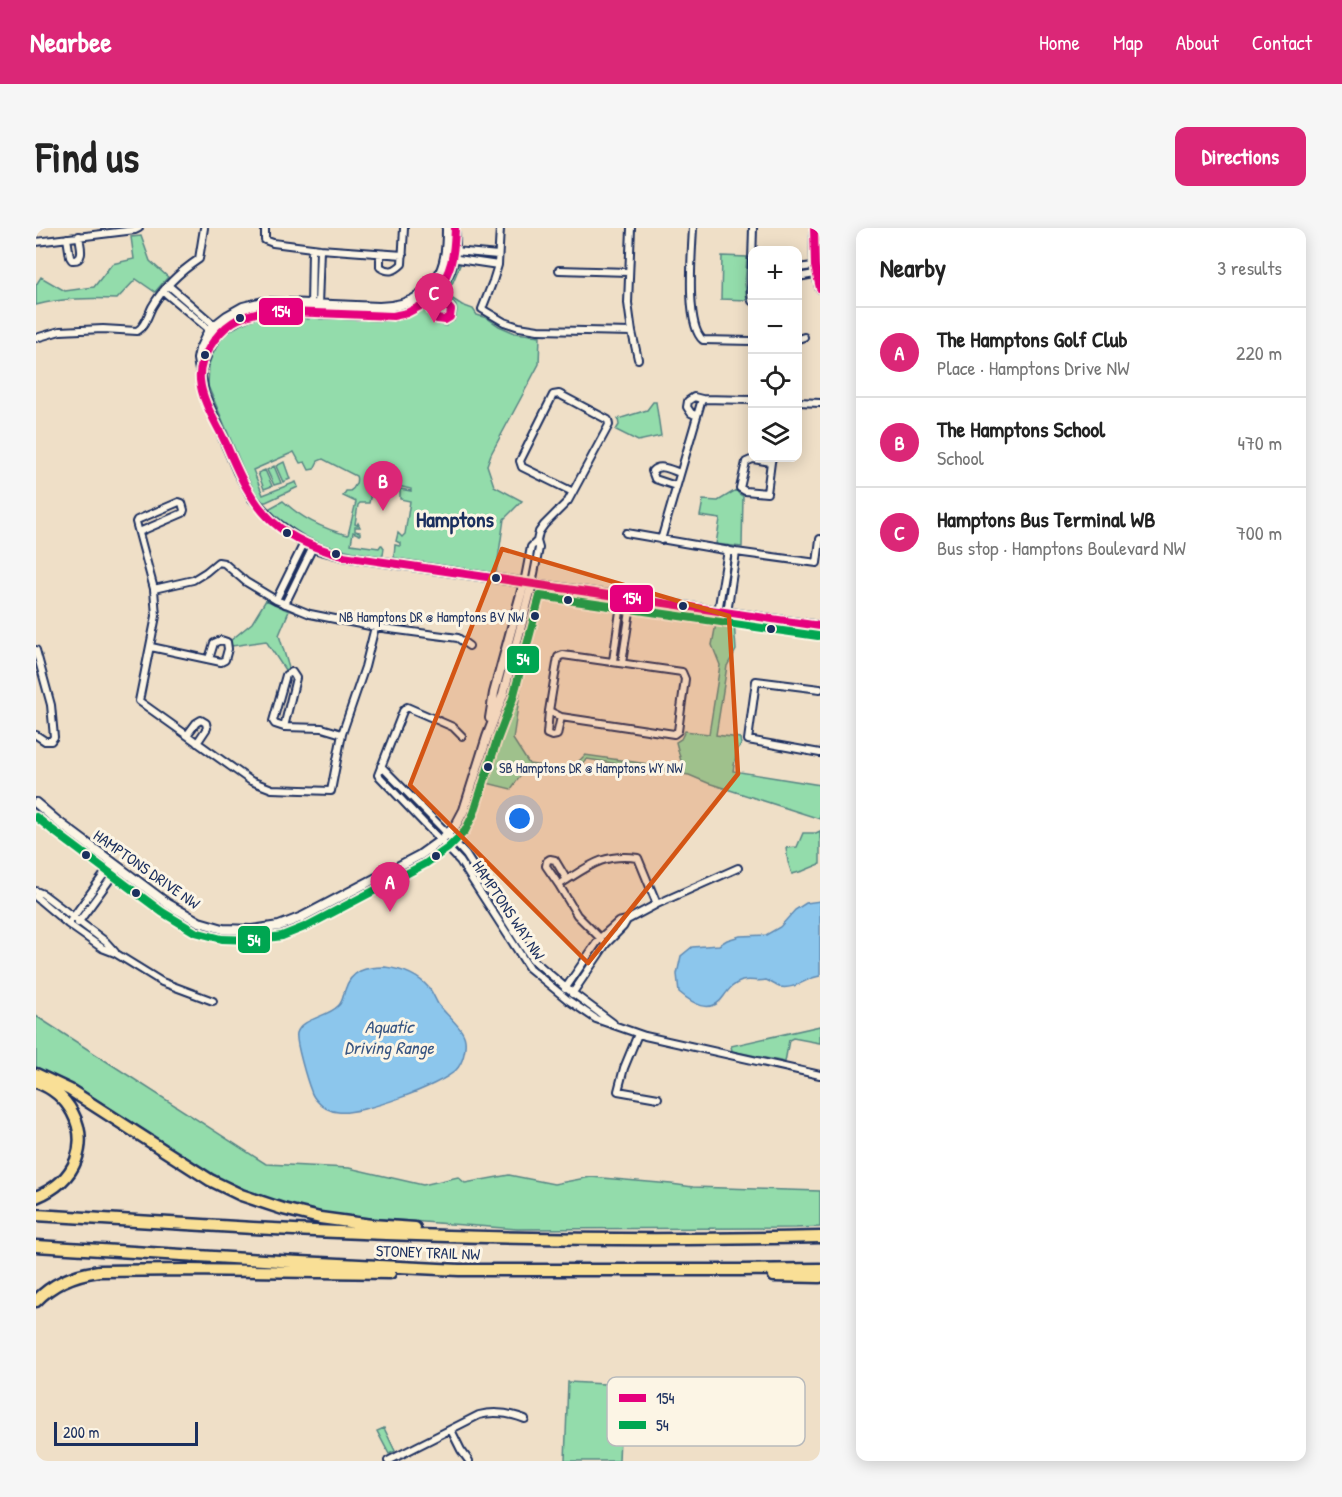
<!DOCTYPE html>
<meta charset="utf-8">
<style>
body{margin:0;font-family:"Patrick Hand",sans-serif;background:#f6f6f6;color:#222}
.controls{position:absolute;right:18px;top:18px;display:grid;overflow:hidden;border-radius:12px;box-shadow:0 3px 15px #0003}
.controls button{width:54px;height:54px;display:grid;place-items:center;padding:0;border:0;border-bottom:2px solid #e0e0e0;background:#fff;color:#222;font:30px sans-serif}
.scale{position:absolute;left:18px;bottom:15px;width:144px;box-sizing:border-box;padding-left:6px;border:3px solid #1b2f5e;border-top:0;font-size:16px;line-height:21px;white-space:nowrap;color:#1b2f5e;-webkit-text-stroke:4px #fcf5e5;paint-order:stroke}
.you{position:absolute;left:484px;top:591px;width:21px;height:21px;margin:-15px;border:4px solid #fff;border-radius:50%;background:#1a73e8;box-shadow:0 0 0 9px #1a73e833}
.badge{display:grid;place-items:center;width:39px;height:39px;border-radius:50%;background:#db2777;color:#fff;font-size:20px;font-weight:700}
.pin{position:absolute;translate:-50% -50px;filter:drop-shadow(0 2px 3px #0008)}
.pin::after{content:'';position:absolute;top:32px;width:21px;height:18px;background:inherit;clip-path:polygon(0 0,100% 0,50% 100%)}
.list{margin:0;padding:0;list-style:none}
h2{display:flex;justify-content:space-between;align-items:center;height:78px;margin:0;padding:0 24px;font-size:26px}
h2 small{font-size:20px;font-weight:400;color:#767676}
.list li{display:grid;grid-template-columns:39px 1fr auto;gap:18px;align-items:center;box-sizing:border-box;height:90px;padding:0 24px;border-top:2px solid #e0e0e0}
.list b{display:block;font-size:22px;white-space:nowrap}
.list p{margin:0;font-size:20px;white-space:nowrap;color:#767676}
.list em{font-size:20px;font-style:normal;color:#767676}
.icon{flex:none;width:33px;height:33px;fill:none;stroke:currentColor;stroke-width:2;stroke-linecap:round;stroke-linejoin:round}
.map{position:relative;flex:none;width:784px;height:1233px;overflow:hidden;border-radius:12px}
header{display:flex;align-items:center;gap:36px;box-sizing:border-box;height:84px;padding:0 30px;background:#db2777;color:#fff}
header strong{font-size:28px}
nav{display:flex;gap:33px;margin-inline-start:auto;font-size:21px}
.intro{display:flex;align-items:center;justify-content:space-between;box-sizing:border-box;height:144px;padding:0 36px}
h1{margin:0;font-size:42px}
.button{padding:15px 27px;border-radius:12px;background:#db2777;color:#fff;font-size:21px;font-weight:700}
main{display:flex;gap:36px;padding:0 36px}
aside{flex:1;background:#fff;border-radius:12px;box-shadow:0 3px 15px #0003}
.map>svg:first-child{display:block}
.green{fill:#93dcab;stroke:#578684;stroke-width:1.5}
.water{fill:#8cc6ec;stroke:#5f8ab3;stroke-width:1.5}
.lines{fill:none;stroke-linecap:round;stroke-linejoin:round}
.minor-casing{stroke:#1b2f5e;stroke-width:10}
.tertiary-casing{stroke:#1b2f5e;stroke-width:12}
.motorway-casing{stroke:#1b2f5e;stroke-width:15}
.minor{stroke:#fcf5e5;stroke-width:6}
.tertiary{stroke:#fcf5e5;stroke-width:8}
.motorway{stroke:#f9df96;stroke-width:10}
.bus-1-casing{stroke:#fcf5e5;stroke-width:12}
.bus-2-casing{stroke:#fcf5e5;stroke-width:12}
.bus-1{stroke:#e5007d;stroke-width:8}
.bus-2{stroke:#00a651;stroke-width:8}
.marked{fill:#d45514;fill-opacity:0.2;stroke:#d45514;stroke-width:4.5;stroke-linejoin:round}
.bus-dot{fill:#1b2f5e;stroke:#fcf5e5;stroke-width:2}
.labels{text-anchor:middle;stroke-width:6;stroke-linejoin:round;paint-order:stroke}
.bus-label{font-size:14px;fill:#1b2f5e;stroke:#fcf5e5;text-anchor:end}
.street-label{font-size:16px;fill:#1b2f5e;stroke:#fcf5e5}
.water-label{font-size:18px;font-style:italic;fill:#375582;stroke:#fcf5e5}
.district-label{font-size:22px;font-weight:bold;fill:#1b2f5e;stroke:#fcf5e5}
.key{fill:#fcf5e5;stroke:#b8babc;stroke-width:1.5}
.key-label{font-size:16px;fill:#1b2f5e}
.line-badge{stroke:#fcf5e5;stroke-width:2}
.badge-label{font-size:16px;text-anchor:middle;font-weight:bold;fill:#fff}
</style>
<header>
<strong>Nearbee</strong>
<nav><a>Home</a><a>Map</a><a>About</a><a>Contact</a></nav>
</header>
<div class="intro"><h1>Find us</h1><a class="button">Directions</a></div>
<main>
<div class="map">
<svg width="784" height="1233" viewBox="0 0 784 1233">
<rect width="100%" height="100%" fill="#efdfc7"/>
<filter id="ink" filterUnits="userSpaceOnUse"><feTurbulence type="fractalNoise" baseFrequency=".0167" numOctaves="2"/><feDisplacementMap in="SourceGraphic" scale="12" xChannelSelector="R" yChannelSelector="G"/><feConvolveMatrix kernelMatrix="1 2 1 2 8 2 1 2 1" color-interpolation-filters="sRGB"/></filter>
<g filter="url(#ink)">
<path class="green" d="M 105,8 L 114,33 L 132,49 L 119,64 L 100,51 L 81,71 C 53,70 27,70 0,77 L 0,57 L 5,49 L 29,63 L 58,59 L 76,36 L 98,31 L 95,9 Z
M 686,28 L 711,29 L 709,56 L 711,72 L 685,71 Z
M 420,37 L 424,37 L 417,54 L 409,66 L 426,77 L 437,81 L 441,87 L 451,90 L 463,98 L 479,105 L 504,108 L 503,136 L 455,226 L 451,237 L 458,258 L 486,273 L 468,291 L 460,345 L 359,330 L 358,328 L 359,317 L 364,318 L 364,315 L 360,313 L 362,305 L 366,309 L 369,306 L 374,273 L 364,271 L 364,261 L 375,263 L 375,261 L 358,257 L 357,261 L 355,260 L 355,258 L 351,257 L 351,259 L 335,265 L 333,275 L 324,275 L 322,277 L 319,296 L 321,297 L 322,295 L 324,299 L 319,299 L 319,303 L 324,304 L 324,307 L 317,304 L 315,316 L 343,320 L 345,317 L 346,317 L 348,320 L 347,327 L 345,328 C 297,321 269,316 234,282 L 234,280 L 247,273 C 266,291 287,301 312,307 L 320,274 L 307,268 L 310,263 L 314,263 C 319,260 322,253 320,248 L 287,231 L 282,233 L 278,241 L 273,242 L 269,234 L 264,235 L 258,224 L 217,242 L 227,267 L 260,254 L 262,259 L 230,274 L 227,274 L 218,263 L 208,243 L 172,158 L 173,136 L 179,117 L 188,104 L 203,94 L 223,86 L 270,87 L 270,91 L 273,91 L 273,87 L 284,88 L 284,91 L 287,91 L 287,88 L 350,90 L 384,81 L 390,82 L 399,96 L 410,98 L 418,93 C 426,77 416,73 406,64 L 413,54 Z
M 617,174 L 620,174 L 625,208 L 602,213 L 580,202 L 583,197 L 582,191 L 611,182 Z
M 248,234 L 254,251 L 247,254 L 240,238 Z
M 238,238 L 245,255 L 238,257 L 231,242 Z
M 229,242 L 236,258 L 228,261 L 222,245 Z
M 700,262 L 703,266 L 707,268 L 706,319 L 680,316 L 684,291 L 664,288 L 667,272 L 682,273 Z
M 499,366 L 477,511 L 493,536 L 534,542 L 549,527 L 647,541 L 640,514 L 645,511 L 649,503 L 673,506 L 684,437 L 676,417 L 681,390 L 698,393 L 700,422 L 691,438 L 680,507 L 704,510 L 705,517 L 701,522 L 697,543 L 784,557 L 784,591 L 672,555 L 653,547 L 551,531 L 535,547 L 491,539 L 475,561 L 447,554 L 444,555 L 460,496 L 473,458 L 496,368 Z
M 230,372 L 253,383 L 243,407 L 253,440 L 249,442 L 230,413 L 196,418 L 194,413 L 216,395 Z
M 784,603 L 784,636 L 767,643 L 756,646 L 752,634 L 750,620 L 761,619 L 767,605 L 780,605 Z
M 0,788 L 230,936 L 313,940 L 387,957 L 422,949 L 429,955 L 473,947 L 518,956 L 555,949 L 635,956 L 657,959 L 784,963 L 784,999 L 760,1000 L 481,1001 L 308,988 L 264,980 L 231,971 L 185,951 L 46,862 L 0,841 Z
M 784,798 L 784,815 L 757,810 L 753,812 L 749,834 L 696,823 L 695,818 Z
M 532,1154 L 586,1157 L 583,1233 L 529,1233 Z
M 348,1200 L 359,1223 L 353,1226 L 341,1203 Z"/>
<path class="water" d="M 784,673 L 784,748 C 770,750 758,762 744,759 C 740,758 735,754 730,752 C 722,754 714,751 706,753 C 697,756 693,761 688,768 C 675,788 656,775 643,764 L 641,746 L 645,728 L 656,719 L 683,717 L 691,712 L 704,708 L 730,707 L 744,699 L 759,682 L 770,675 Z
M 349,739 C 365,741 382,747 393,760 C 397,765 399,771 402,776 C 409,786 428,800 429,812 C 430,821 427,835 420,842 C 406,857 322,888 302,884 C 294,883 287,880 282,874 C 279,871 276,867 275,863 C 271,853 259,813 261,805 C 266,790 292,789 302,778 C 307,774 307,767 309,762 C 315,742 330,739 349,739 Z"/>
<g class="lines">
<defs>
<path id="minor" d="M 229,0 L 229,12 L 237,15 L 284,21 L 367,27
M 464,0 L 462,37 L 457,53 L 446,81 L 468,94 L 483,99 L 502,102 L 596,104 L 592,75 L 595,0
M 657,0 C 656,23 649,98 667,112 L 716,113
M 31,10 L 34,29 L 36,32 C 50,33 44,17 43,8
M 0,14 L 99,2 L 103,0
M 416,24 L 419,23 L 462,27
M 344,26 L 344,39 C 353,45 359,43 366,36 L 368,0
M 415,30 L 462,37
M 762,40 L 784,37
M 523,42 L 593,44
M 762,49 L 784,45
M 132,57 L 185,103
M 127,63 L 181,108
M 387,71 C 395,80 398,95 412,91 L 415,85 L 414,81 L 396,63
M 716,73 L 715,66 L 717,0
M 282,78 L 284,21
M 275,79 L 276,20
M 596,104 L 602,131
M 0,110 L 24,103 L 67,101 L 101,103 C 109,99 112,87 116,79 C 127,60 145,43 163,31 L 168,0
M 762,111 L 768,109
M 762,174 L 784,175
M 661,188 L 655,185 L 651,179 L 652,173 L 658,169 L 666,171
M 735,234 L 717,231 L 710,234 L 704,260 L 709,263 L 731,265 L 735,234 L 736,230
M 640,258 L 619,251 L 616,243 C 624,235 635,242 644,245
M 103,304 L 147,285 L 148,282 L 146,275 L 143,274 L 101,292 L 100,294 L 118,361 L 120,388 L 103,473 L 215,553 L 236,561 L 295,563 L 306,506 L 329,439 L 339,399
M 590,305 L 700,324 L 781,335 L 784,311
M 625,312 L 666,171 L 716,172
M 488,355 L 495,319 L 501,313
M 496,356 L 503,320 L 501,313 L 503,304 L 508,297 L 532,273 L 573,197 L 572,192 L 523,166 L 517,167 L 484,233 L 486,239 L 537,264
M 118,361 L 157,352 L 170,344 L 182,334 L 188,335 L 210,354 L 240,372 L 274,386 L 339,399 L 422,410 L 433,418
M 240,372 L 268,315
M 249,376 L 277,319
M 682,384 L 692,322
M 691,385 L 700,324
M 115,419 L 185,434 L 189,432 L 192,421 L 191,414 L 185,412 L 178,415 L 173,431
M 0,422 L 15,477 L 18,509 L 15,513 L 9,513 L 0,507
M 577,433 L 586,369
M 586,435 L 596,370
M 784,461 L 720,453 L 712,512 L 784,525
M 513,483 L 525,489 L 638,506 L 642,503 L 649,451 L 646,444 L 527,427 L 522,429 L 513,483 L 511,506 L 516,508 L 521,507 L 525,489
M 248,499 L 260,450 L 256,444 L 250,447 L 237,493 L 239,496 L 248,499 L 286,500 L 306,506
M 151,507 L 160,495 L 165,492 L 170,495 L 171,500 L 161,515
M 426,508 L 417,499 L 371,479 L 367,483 L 342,547 L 424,633 L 493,740 L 532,772 L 560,791 L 609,808 L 784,847
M 345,538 L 407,601 L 430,627 L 496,731 L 530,760 L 577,795
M 523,657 L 510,638 L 511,633 L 514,631 L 519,632 L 531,652
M 0,663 L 7,666 L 70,714 L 79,724
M 0,669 L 32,696 L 66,720 L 79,725 L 126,754 L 177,773
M 621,676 L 702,640
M 35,692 L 77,634
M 42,695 L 83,639
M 529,761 L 564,710 L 582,694 L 591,692 L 621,676 L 602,630 C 565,625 552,639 523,657 L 541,687 L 570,716
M 536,766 L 570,716 L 587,699 L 591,692
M 602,806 L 588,840 L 582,863 L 622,870
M 415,1202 L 425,1222 L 433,1233
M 352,1233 L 443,1187 C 459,1183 473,1185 489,1191"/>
<path id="tertiary" d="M 411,0 C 411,9 411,19 409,29 C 403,62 375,79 343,79 L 227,74 L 207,79 L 191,88 L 173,102 L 164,121 L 162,131 L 168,166 L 202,244 L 217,271 L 238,294 L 268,315 L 281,321 L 307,328 L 784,398
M 778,0 L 779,38 L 784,60
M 165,141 C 177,106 190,92 227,83 L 357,88 C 387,81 409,64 417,33 C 420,23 419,11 419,0
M 454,490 L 458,465 L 488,355
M 0,575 L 21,593 L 132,676 L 163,694 L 187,701 L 216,702 L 243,698 L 266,689 L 384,627 L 405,612 L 420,597 L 428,582 L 451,509 L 467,467 L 496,356"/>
<path id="motorway" d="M 0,846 L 34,862 L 174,952 L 205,967 L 247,981 L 284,990 L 335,997 L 379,1000
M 0,854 C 32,865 52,899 40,932 C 33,950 17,962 0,969
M 0,987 C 72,991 145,996 217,1000 C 406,1010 595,1014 784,1009
M 0,1018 L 244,1033 L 423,1042 L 705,1042 L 784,1041
M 738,1048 L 784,1049
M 0,1073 C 17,1055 40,1046 63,1043 L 151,1042 L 354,1045"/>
</defs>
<use href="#minor" class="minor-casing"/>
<use href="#tertiary" class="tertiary-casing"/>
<use href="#motorway" class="motorway-casing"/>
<use href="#minor" class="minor"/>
<use href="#tertiary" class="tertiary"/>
<use href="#motorway" class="motorway"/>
<defs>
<path id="bus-1" d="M 419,0 C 418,28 416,42 400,66 L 415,82 L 414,89 L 409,92 L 401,91 L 390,75 L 371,85 L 357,88 L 227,83 C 217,86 206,88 197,94 C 180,105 162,131 164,152 C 166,174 181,196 190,216 C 202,244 214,273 237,294 C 257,312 282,321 307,328 L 784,398
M 778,0 L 779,38 L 784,60"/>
<path id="bus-2" d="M 0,589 L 15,601 L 126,684 L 159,704 L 186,711 L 217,712 L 246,708 L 271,698 L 389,636 L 412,620 L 429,603 L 438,585 L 461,512 L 477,470 L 504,368 L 782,408"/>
</defs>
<use href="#bus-1" class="bus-1-casing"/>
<use href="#bus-2" class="bus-2-casing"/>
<use href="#bus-1" class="bus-1"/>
<use href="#bus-2" class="bus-2"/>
</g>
</g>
<path class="marked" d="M 466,321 L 693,388 L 702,546 L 552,735 L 374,557 Z"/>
<g class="bus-dot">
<circle cx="204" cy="90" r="5"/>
<circle cx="169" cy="127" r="5"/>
<circle cx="251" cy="305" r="5"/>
<circle cx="300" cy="326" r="5"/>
<circle cx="460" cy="350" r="5"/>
<circle cx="532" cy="372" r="5"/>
<circle cx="647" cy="378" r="5"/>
<circle cx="499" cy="388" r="5"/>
<circle cx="735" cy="401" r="5"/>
<circle cx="452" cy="539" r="5"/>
<circle cx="50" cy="627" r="5"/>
<circle cx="400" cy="628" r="5"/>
<circle cx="100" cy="665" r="5"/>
</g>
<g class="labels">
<g class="bus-label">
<text x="488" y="394">NB Hamptons DR @ Hamptons BV NW</text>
<text x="463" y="545" text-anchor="start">SB Hamptons DR @ Hamptons WY NW</text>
</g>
<g class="street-label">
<text transform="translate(111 641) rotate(35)" y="6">HAMPTONS DRIVE NW</text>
<text transform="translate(473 682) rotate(56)" y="6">HAMPTONS WAY NW</text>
<text transform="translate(392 1024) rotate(2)" y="6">STONEY TRAIL NW</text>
</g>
<g class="water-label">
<text x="353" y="805">Aquatic<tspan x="353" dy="21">Driving Range</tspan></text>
</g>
<g class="district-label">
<text x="419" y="299">Hamptons</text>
</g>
</g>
<rect x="571" y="1149" width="198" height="69" rx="9" class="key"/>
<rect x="583" y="1166" width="27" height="8" fill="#e5007d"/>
<rect x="583" y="1193" width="27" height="8" fill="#00a651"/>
<g class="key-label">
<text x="620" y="1176">154</text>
<text x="620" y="1203">54</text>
</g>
<g class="line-badge">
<rect x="222" y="69" width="46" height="29" rx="6" fill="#e5007d"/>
<rect x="573" y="356" width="45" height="29" rx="6" fill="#e5007d"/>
<rect x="470" y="417" width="34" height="29" rx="6" fill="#00a651"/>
<rect x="201" y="697" width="34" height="29" rx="6" fill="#00a651"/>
</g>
<g class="badge-label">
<text x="245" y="89">154</text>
<text x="596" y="376">154</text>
<text x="487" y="437">54</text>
<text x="218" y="718">54</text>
</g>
</svg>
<div class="controls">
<button>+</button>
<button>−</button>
<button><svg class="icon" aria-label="locate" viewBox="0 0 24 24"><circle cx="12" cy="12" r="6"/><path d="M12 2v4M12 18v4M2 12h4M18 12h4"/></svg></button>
<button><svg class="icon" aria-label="layers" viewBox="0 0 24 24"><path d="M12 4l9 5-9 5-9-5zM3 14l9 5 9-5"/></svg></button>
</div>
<div class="scale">200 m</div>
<div class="you"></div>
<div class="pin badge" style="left:354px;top:684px">A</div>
<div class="pin badge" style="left:347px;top:283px">B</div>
<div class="pin badge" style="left:398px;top:95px">C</div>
</div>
<aside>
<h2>Nearby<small>3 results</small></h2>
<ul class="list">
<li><span class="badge">A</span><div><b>The Hamptons Golf Club</b><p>Place · Hamptons Drive NW</p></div><em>220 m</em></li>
<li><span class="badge">B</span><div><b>The Hamptons School</b><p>School</p></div><em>470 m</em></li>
<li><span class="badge">C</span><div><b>Hamptons Bus Terminal WB</b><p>Bus stop · Hamptons Boulevard NW</p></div><em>700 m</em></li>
</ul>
</aside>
</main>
